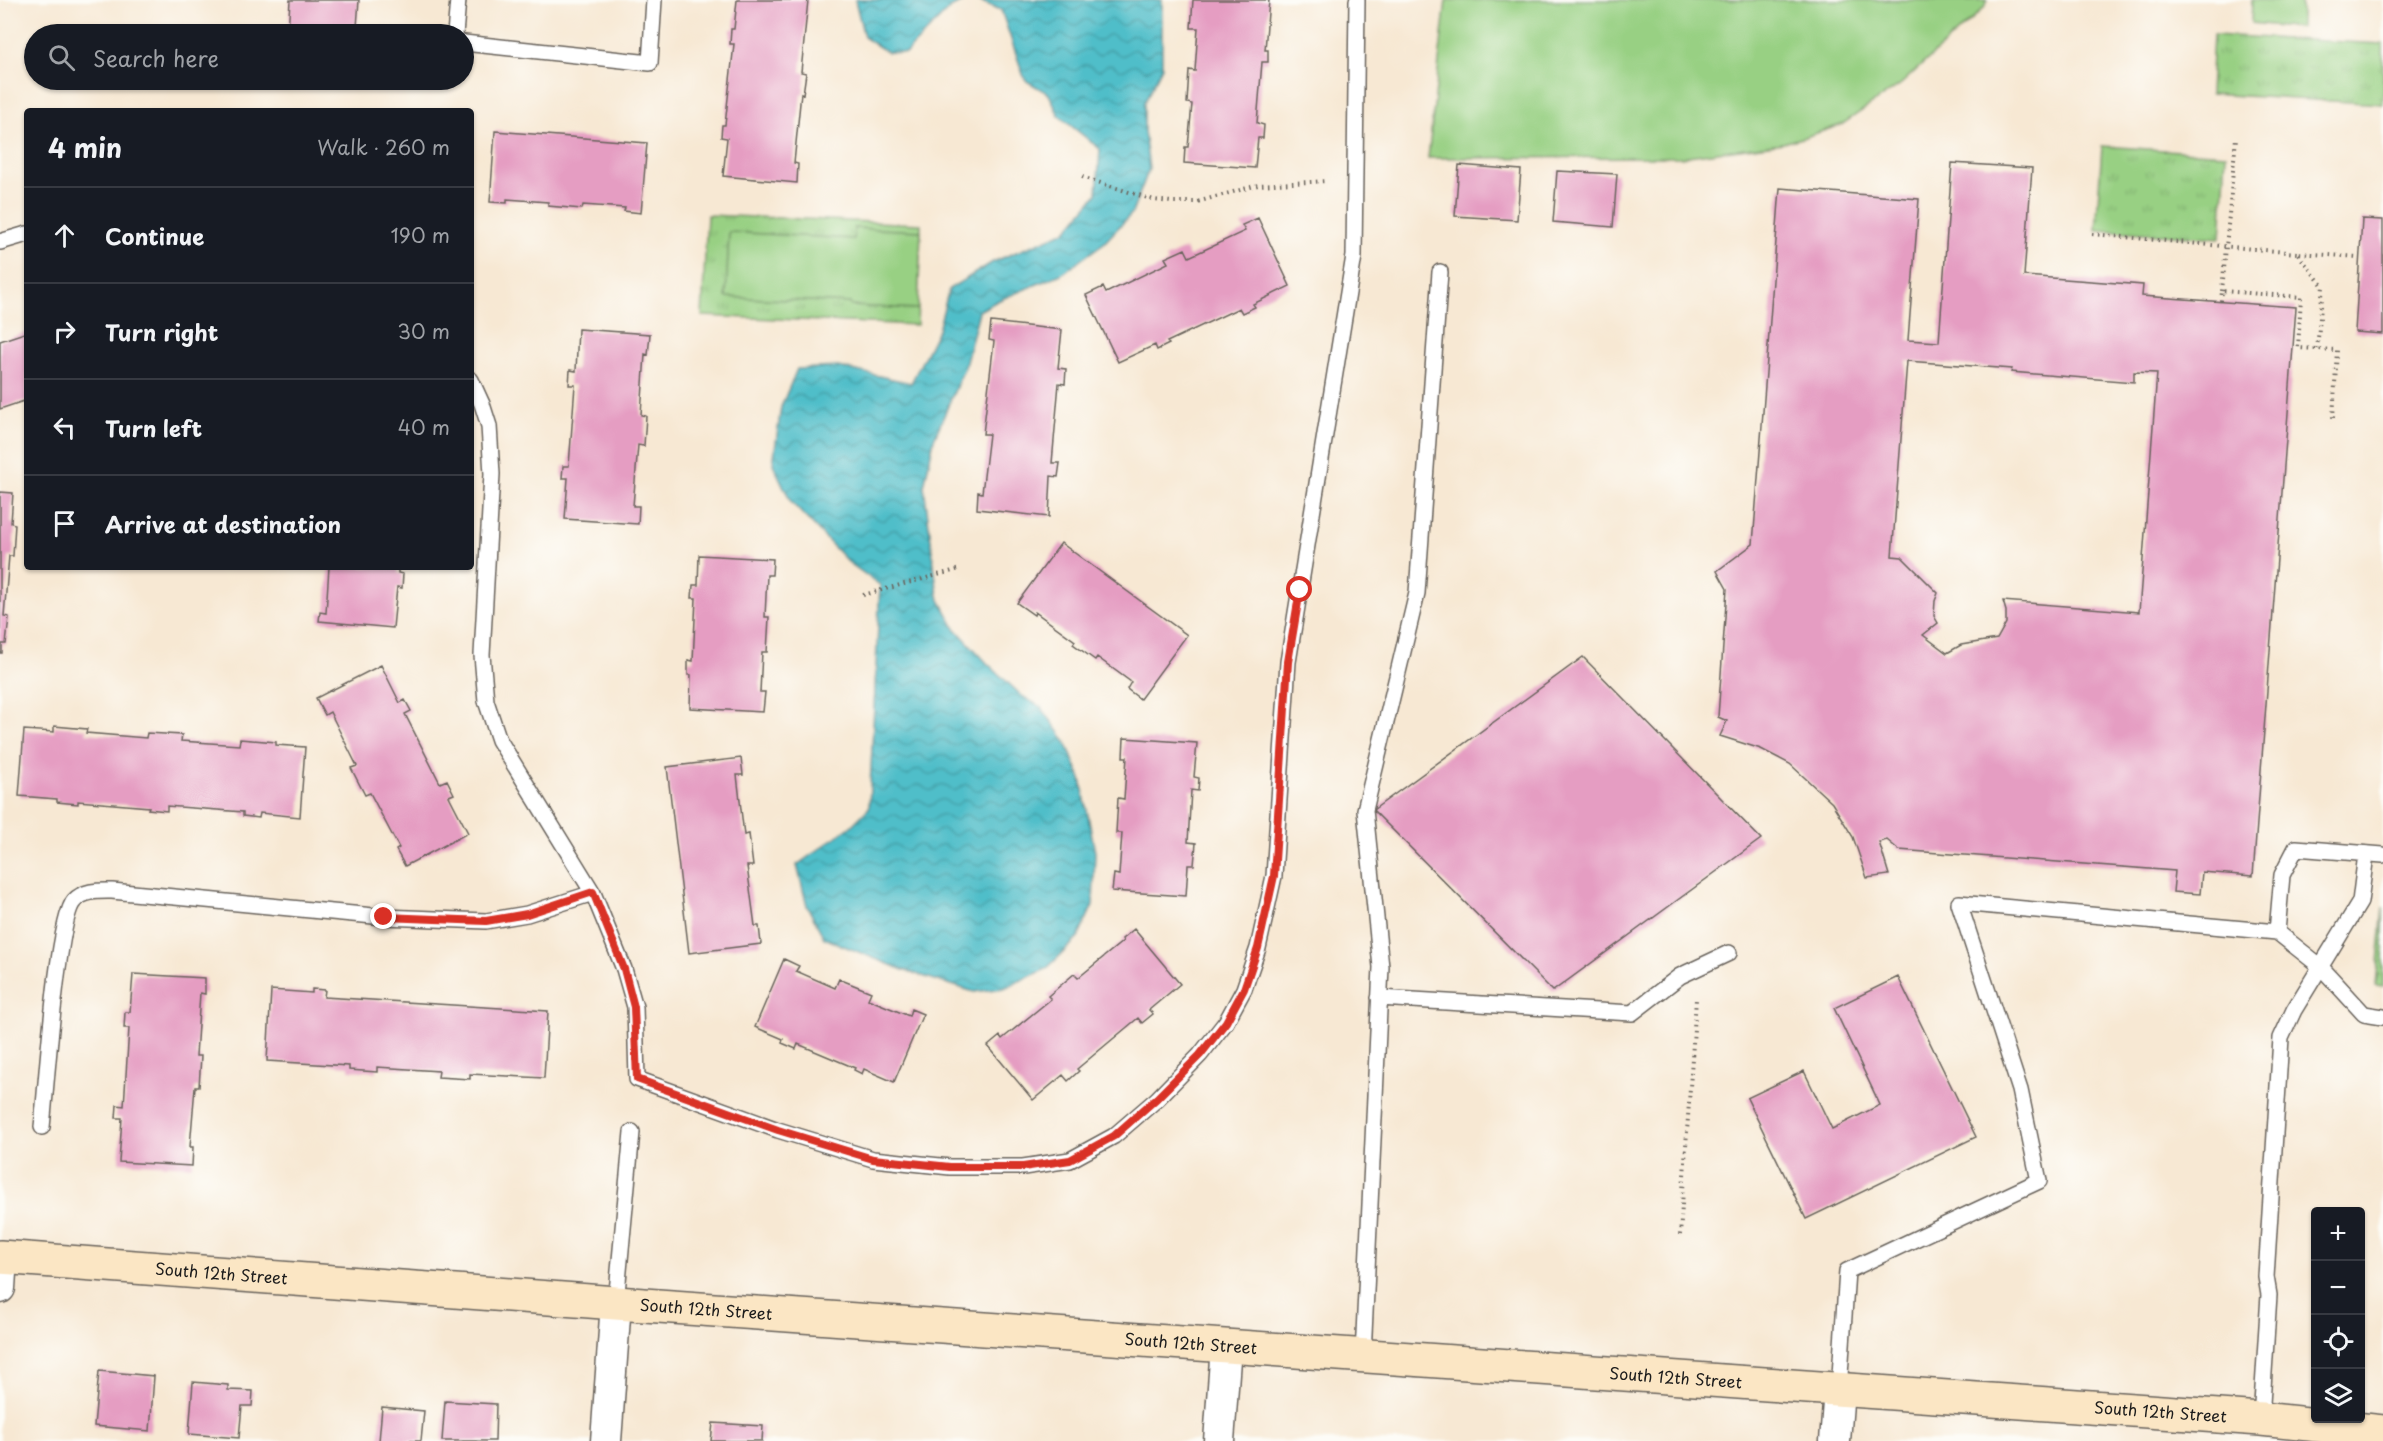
<!DOCTYPE html>
<meta charset="utf-8">
<style>
body{margin:0;font-family:"Playpen Sans",sans-serif;background:#242831;color:#f1f3f6}
.controls{position:absolute;right:18px;bottom:18px;display:grid;overflow:hidden;border-radius:6px;box-shadow:0 2px 4px #0004}
.controls button{width:54px;height:54px;display:grid;place-items:center;padding:0;border:0;border-bottom:2px solid #363941;background:#171b24;color:#f1f3f6;font:30px sans-serif}
.stop{position:absolute;width:18px;height:18px;margin:-14px;border:4px solid #d93025;border-radius:50%;background:#fff}
.stop.end{background:#d93025;border-color:#fff;box-shadow:0 2px 6px #0008}
.list{margin:0;padding:0;list-style:none}
h2{display:flex;justify-content:space-between;align-items:center;height:78px;margin:0;padding:0 24px;font-size:26px}
h2 small{font-size:20px;font-weight:400;color:#9ea1a6}
.list li{display:grid;grid-template-columns:39px 1fr auto;gap:18px;align-items:center;box-sizing:border-box;height:96px;padding:0 24px;border-top:2px solid #363941}
.list b{display:block;font-size:22px;white-space:nowrap}
.list em{font-size:20px;font-style:normal;color:#9ea1a6}
.icon{flex:none;width:33px;height:33px;fill:none;stroke:currentColor;stroke-width:2;stroke-linecap:round;stroke-linejoin:round}
.map{position:relative;flex:none;width:2383px;height:1441px;overflow:hidden}
.search{position:absolute;background:#171b24;box-shadow:0 2px 4px #0004;left:24px;top:24px;width:450px;height:66px;display:flex;align-items:center;gap:15px;box-sizing:border-box;padding:0 21px;border-radius:33px;color:#9ea1a6;font-size:22px}
.panel{position:absolute;background:#171b24;box-shadow:0 2px 4px #0004;left:24px;top:108px;width:450px;height:462px;border-radius:6px}
.map>svg:first-child{display:block}
.grass{fill:url(#grass-tufts);stroke:#5a7650;stroke-width:1.5}
.garden{fill:url(#garden-dots);stroke:#5a7650;stroke-width:1.5}
.pitch{fill:#98d083;stroke:#5a7650;stroke-width:1.5}
.water{fill:url(#water-waves);stroke:#366d72;stroke-width:1.5}
.building{fill:#e59dc2;fill-rule:evenodd}
.lines{fill:none;stroke-linecap:round;stroke-linejoin:round}
.lane-casing{stroke:#69635c;stroke-width:18}
.street-casing{stroke:#69635c;stroke-width:33}
.secondary-casing{stroke:#69635c;stroke-width:36}
.path{stroke:#69635c;stroke-width:4;stroke-dasharray:1.5 4.5;stroke-linecap:butt}
.lane{stroke:#fff;stroke-width:15}
.street{stroke:#fff;stroke-width:30}
.secondary{stroke:#fbe6c4;stroke-width:33}
.route{stroke:#d93025;stroke-width:8}
.labels{text-anchor:middle;stroke-width:6;stroke-linejoin:round;paint-order:stroke}
.street-label{font-size:16px;fill:#1c1c1c;stroke:#fdfcf7}
</style>
<div class="map">
<svg width="2383" height="1441" viewBox="0 0 2383 1441">
<defs>
<pattern id="grass-tufts" width="24" height="20" patternUnits="userSpaceOnUse" patternTransform="scale(1.5)"><rect width="24" height="20" fill="#98d083"/><path d="M3 7l-1-3M5 7V3M7 7l1-3M15 17l-1-3M17 17v-4M19 17l1-3" fill="none" stroke="#82b271"/></pattern>
<pattern id="garden-dots" width="8" height="8" patternUnits="userSpaceOnUse" patternTransform="scale(1.5)"><rect width="8" height="8" fill="#98d083"/><path d="M2 2h.1M6 6h.1" fill="none" stroke="#82b271" stroke-width="1.8" stroke-linecap="round"/></pattern>
<pattern id="water-waves" width="16" height="10" patternUnits="userSpaceOnUse" patternTransform="scale(1.5)"><rect width="16" height="10" fill="#50bec9"/><path d="M0 5q4-4 8 0t8 0" fill="none" stroke="#429aa2"/></pattern>
</defs>
<rect width="100%" height="100%" fill="#fdfcf7"/>
<filter id="ink" filterUnits="userSpaceOnUse"><feTurbulence type="fractalNoise" baseFrequency=".0167" numOctaves="2"/><feDisplacementMap in="SourceGraphic" scale="12" xChannelSelector="R" yChannelSelector="G"/><feConvolveMatrix kernelMatrix="1 2 1 2 8 2 1 2 1" color-interpolation-filters="sRGB"/></filter>
<filter id="wash" filterUnits="userSpaceOnUse"><feTurbulence type="fractalNoise" baseFrequency=".008" numOctaves="4" result="noise"/><feDisplacementMap in="SourceGraphic" scale="24" xChannelSelector="R" yChannelSelector="G"/><feGaussianBlur stdDeviation="1.35" result="paint"/><feColorMatrix in="noise" values="0 0 0 0 0 0 0 0 0 0 0 0 0 0 0 0 0 1.4 0 .05"/><feComposite in="paint" operator="in"/></filter>
<g filter="url(#wash)">
<rect width="100%" height="100%" fill="#f7e8d3"/>
<path class="grass" d="M 2213,35 L 2383,44 L 2383,104 L 2210,94 Z
M 2102,146 L 2226,154 L 2221,238 L 2096,230 Z
M 707,215 L 921,224 L 917,325 L 702,316 Z"/>
<path class="garden" d="M 2383,908 L 2383,987 L 2376,986 Z"/>
<path class="pitch" d="M 1446,0 L 1988,0 L 1984,8 L 1901,84 L 1841,125 L 1805,137 L 1783,143 L 1681,157 L 1428,158 Z
M 2252,0 L 2301,0 L 2301,28 L 2251,23 Z
M 854,228 L 921,231 L 918,309 L 851,306 L 850,303 L 726,297 L 729,232 L 854,239 Z"/>
<path class="water" d="M 855,0 L 966,0 L 950,8 L 906,53 L 887,52 L 864,37 Z
M 977,0 L 1162,0 L 1162,67 L 1144,103 L 1144,131 L 1149,169 L 1132,213 L 1104,243 L 1061,274 L 997,301 L 979,311 L 965,366 L 934,439 L 924,486 L 938,596 L 955,628 L 987,663 L 1022,696 L 1041,707 L 1065,740 L 1081,779 L 1095,852 L 1093,905 L 1078,938 L 1046,969 L 1004,988 L 974,992 L 903,970 L 824,938 L 807,906 L 797,865 L 850,827 L 869,808 L 880,585 L 848,562 L 791,502 L 773,464 L 781,407 L 797,369 L 838,367 L 911,383 L 938,330 L 949,289 L 993,262 L 1066,231 L 1097,194 L 1100,149 L 1059,116 L 1049,94 L 1025,80 L 1001,10 Z"/>
<g id="blocks">
<path class="building" d="M 290,0 L 359,0 L 357,27 L 360,27 L 360,34 L 288,34 Z
M 737,0 L 808,0 L 801,72 L 806,73 L 803,94 L 801,93 L 794,163 L 798,164 L 797,183 L 723,176 L 727,138 L 721,137 L 722,125 L 725,125 L 734,44 L 730,44 L 731,29 L 734,29 Z
M 1193,0 L 1269,0 L 1265,50 L 1268,50 L 1268,62 L 1262,62 L 1257,123 L 1264,125 L 1263,138 L 1258,138 L 1255,168 L 1184,163 L 1185,147 L 1188,147 L 1192,104 L 1187,103 L 1189,70 L 1195,71 L 1198,28 L 1191,28 Z
M 495,131 L 647,143 L 641,213 L 624,211 L 625,208 L 583,205 L 582,209 L 548,206 L 548,202 L 507,199 L 507,203 L 490,202 Z
M 1952,163 L 2032,168 L 2024,276 L 2143,285 L 2142,296 L 2296,307 L 2253,876 L 2202,872 L 2200,894 L 2173,892 L 2175,871 L 1899,850 L 1887,840 L 1879,842 L 1889,875 L 1867,878 L 1853,837 L 1832,803 L 1790,764 L 1761,749 L 1720,736 L 1727,721 L 1718,717 L 1727,589 L 1717,571 L 1753,544 L 1780,188 L 1919,199 L 1908,340 L 1939,342 ZM 1907,361 L 2012,369 L 2011,372 L 2134,382 L 2134,372 L 2157,373 L 2139,612 L 2003,601 L 2006,611 L 2006,623 L 1997,639 L 1961,645 L 1947,653 L 1923,635 L 1938,623 L 1934,616 L 1935,601 L 1938,593 L 1902,557 L 1892,556 Z
M 1459,165 L 1521,170 L 1517,220 L 1455,216 Z
M 1557,171 L 1617,174 L 1613,227 L 1553,222 Z
M 1258,218 L 1290,286 L 1253,304 L 1255,307 L 1242,313 L 1239,308 L 1167,342 L 1169,344 L 1157,350 L 1155,345 L 1118,362 L 1086,295 L 1103,287 L 1106,293 L 1168,263 L 1165,258 L 1185,249 L 1189,257 L 1245,231 L 1242,225 Z
M 2362,219 L 2383,220 L 2383,334 L 2355,332 Z
M 991,322 L 1062,330 L 1058,368 L 1066,369 L 1065,384 L 1059,383 L 1052,463 L 1060,463 L 1058,477 L 1051,476 L 1049,517 L 977,509 L 978,492 L 982,493 L 989,434 L 983,434 L 994,341 L 989,340 Z
M 578,329 L 650,334 L 648,355 L 645,354 L 641,415 L 646,416 L 644,446 L 638,445 L 633,506 L 639,506 L 638,524 L 565,519 L 568,478 L 562,478 L 563,466 L 569,466 L 575,385 L 569,385 L 570,370 L 576,371 Z
M 27,332 L 27,400 L 0,409 L 0,341 Z
M 0,492 L 13,493 L 11,523 L 15,524 L 13,556 L 9,556 L 4,616 L 9,617 L 6,644 L 2,644 L 2,653 L 0,653 Z
M 1061,543 L 1187,635 L 1140,699 L 1127,689 L 1131,682 L 1097,657 L 1095,660 L 1073,644 L 1075,641 L 1035,612 L 1034,615 L 1017,603 Z
M 699,555 L 773,559 L 772,575 L 767,575 L 765,617 L 769,617 L 767,652 L 762,652 L 760,692 L 765,692 L 763,712 L 690,708 L 691,675 L 688,675 L 688,660 L 693,661 L 696,598 L 692,598 L 693,585 L 698,585 Z
M 329,567 L 398,567 L 398,573 L 403,574 L 402,588 L 397,587 L 393,628 L 319,621 L 320,612 L 326,613 Z
M 1583,657 L 1761,839 L 1553,991 L 1373,810 Z
M 381,665 L 400,703 L 405,700 L 411,711 L 405,714 L 440,783 L 447,780 L 454,794 L 449,796 L 468,833 L 405,866 L 396,850 L 399,848 L 370,793 L 365,795 L 351,768 L 357,766 L 330,712 L 325,715 L 316,698 Z
M 54,726 L 87,729 L 86,733 L 146,738 L 147,733 L 182,735 L 181,741 L 239,745 L 240,739 L 276,742 L 276,745 L 305,747 L 300,817 L 260,813 L 259,818 L 243,816 L 243,812 L 167,806 L 167,811 L 148,809 L 149,807 L 78,801 L 78,804 L 57,802 L 57,799 L 19,796 L 24,730 L 54,732 Z
M 1124,738 L 1197,743 L 1194,777 L 1199,778 L 1198,791 L 1191,790 L 1188,842 L 1196,843 L 1194,865 L 1188,865 L 1186,896 L 1112,891 L 1114,874 L 1119,875 L 1122,833 L 1116,833 L 1118,798 L 1124,799 L 1127,757 L 1123,757 Z
M 741,758 L 743,775 L 737,775 L 744,835 L 749,834 L 753,866 L 747,866 L 755,926 L 759,926 L 761,944 L 689,953 L 667,767 Z
M 1134,929 L 1180,984 L 1149,1010 L 1153,1014 L 1142,1023 L 1138,1018 L 1077,1069 L 1079,1071 L 1068,1081 L 1063,1075 L 1033,1100 L 988,1046 L 1000,1036 L 1002,1039 L 1051,999 L 1048,996 L 1074,974 L 1078,978 L 1123,941 L 1122,939 Z
M 784,959 L 799,966 L 796,971 L 835,988 L 839,979 L 871,992 L 868,999 L 909,1016 L 911,1009 L 923,1014 L 894,1082 L 864,1069 L 862,1074 L 854,1070 L 855,1068 L 798,1044 L 796,1049 L 782,1043 L 783,1039 L 755,1027 Z
M 133,974 L 205,978 L 205,994 L 200,993 L 196,1056 L 201,1056 L 199,1087 L 195,1087 L 190,1147 L 193,1147 L 192,1166 L 119,1162 L 122,1118 L 116,1118 L 117,1105 L 124,1106 L 129,1028 L 124,1028 L 125,1012 L 130,1012 Z
M 1898,977 L 1976,1137 L 1806,1219 L 1747,1098 L 1804,1071 L 1832,1129 L 1880,1105 L 1834,1008 Z
M 312,989 L 325,990 L 324,997 L 548,1011 L 544,1078 L 470,1074 L 470,1079 L 438,1077 L 439,1071 L 377,1067 L 377,1072 L 349,1070 L 349,1066 L 267,1061 L 271,990 L 312,993 Z
M 99,1371 L 154,1376 L 150,1431 L 94,1426 Z
M 193,1382 L 228,1385 L 228,1390 L 253,1391 L 252,1406 L 242,1406 L 239,1438 L 189,1434 Z
M 445,1401 L 496,1404 L 495,1441 L 442,1441 Z
M 382,1407 L 424,1411 L 421,1441 L 379,1441 Z
M 713,1423 L 763,1426 L 762,1441 L 711,1441 Z"/>
</g>
</g>
<g filter="url(#ink)">
<use href="#blocks" fill-opacity="0" stroke="#69635c" stroke-width="1.5"/>
<g class="lines">
<defs>
<path id="lane" d="M 455,34 L 458,0
M 464,43 L 650,63 L 654,0
M 0,242 L 27,234
M 471,380 L 482,404 L 489,426 L 492,474 L 482,655 L 486,701 L 499,740 L 593,893 L 624,969 L 635,1007 L 637,1079 L 778,1130 L 873,1159 L 950,1167 L 1023,1167 L 1070,1160 L 1114,1136 L 1157,1099 L 1200,1055 L 1226,1022 L 1244,989 L 1258,948 L 1274,876 L 1288,662 L 1354,256 L 1357,0
M 2277,932 L 2282,875 L 2296,848 L 2383,855
M 1379,998 L 1632,1013 L 1680,976 L 1729,953
M 42,1127 C 46,1091 57,919 74,901 C 84,890 99,891 112,891 L 384,917 L 486,921 L 527,914 L 593,893
M 616,1303 L 632,1132
M 1363,1356 L 1381,967 L 1365,810 L 1417,593 L 1440,272
M 1839,1390 L 1847,1271 L 2039,1181 L 2020,1090 L 1959,903 L 2277,932 L 2320,966 L 2364,1014 L 2383,1017
M 2261,1419 L 2269,1295 L 2266,1277 L 2281,1038 L 2294,1010 L 2360,902 L 2366,854"/>
<path id="street" d="M 0,1288 L 2,1257
M 606,1441 L 616,1303
M 1219,1441 L 1226,1346
M 1835,1441 L 1839,1390"/>
<g id="secondary">
<path id="s1" d="M 0,1257 L 616,1303 L 2261,1419 L 2383,1432"/>
</g>
</defs>
<use href="#lane" class="lane-casing"/>
<use href="#street" class="street-casing"/>
<use href="#secondary" class="secondary-casing"/>
<path class="path" d="M 1082,177 L 1154,200 L 1171,202 L 1197,202 L 1258,185 L 1327,181
M 2092,234 L 2297,253
M 2222,291 L 2236,138
M 2221,301 L 2222,291 L 2301,297 L 2298,348 L 2337,350 L 2333,418
M 2317,349 L 2323,286 L 2297,253 L 2359,257
M 863,595 L 960,569
M 1680,1235 L 1696,999"/>
<use href="#lane" class="lane"/>
<use href="#street" class="street"/>
<use href="#secondary" class="secondary"/>
</g>
</g>
<g class="lines" filter="url(#ink)">
<path class="route" d="M 384,917 L 486,921 L 527,914 L 593,892 L 624,969 L 634,1007 L 637,1079 L 778,1130 L 873,1159 L 950,1167 L 1023,1167 L 1070,1160 L 1114,1136 L 1157,1098 L 1200,1055 L 1226,1022 L 1244,989 L 1258,948 L 1274,876 L 1288,662 L 1300,590"/>
</g>
<g class="labels">
<g class="street-label">
<text dy="6" stroke="none"><textPath href="#s1" startOffset="222">South 12th Street</textPath></text>
<text dy="6" stroke="none"><textPath href="#s1" startOffset="708">South 12th Street</textPath></text>
<text dy="6" stroke="none"><textPath href="#s1" startOffset="1194">South 12th Street</textPath></text>
<text dy="6" stroke="none"><textPath href="#s1" startOffset="1680">South 12th Street</textPath></text>
<text dy="6" stroke="none"><textPath href="#s1" startOffset="2166">South 12th Street</textPath></text>
</g>
</g>
</svg>
<div class="controls">
<button>+</button>
<button>−</button>
<button><svg class="icon" aria-label="locate" viewBox="0 0 24 24"><circle cx="12" cy="12" r="6"/><path d="M12 2v4M12 18v4M2 12h4M18 12h4"/></svg></button>
<button><svg class="icon" aria-label="layers" viewBox="0 0 24 24"><path d="M12 4l9 5-9 5-9-5zM3 14l9 5 9-5"/></svg></button>
</div>
<div class="stop" style="left:1300px;top:590px"></div>
<div class="stop end" style="left:384px;top:917px"></div>
<div class="search"><svg class="icon" aria-label="search" viewBox="0 0 24 24"><circle cx="10" cy="10" r="6"/><path d="M15 15l6 6"/></svg>Search here</div>
<section class="panel">
<h2>4 min<small>Walk · 260 m</small></h2>
<ul class="list">
<li><svg class="icon" aria-label="ahead" viewBox="0 0 24 24"><path d="M12 20V5M6 11l6-6 6 6"/></svg><div><b>Continue</b></div><em>190 m</em></li>
<li><svg class="icon" aria-label="right" viewBox="0 0 24 24"><path d="M7 20v-9h11M14 6l5 5-5 5"/></svg><div><b>Turn right</b></div><em>30 m</em></li>
<li><svg class="icon" aria-label="left" viewBox="0 0 24 24"><path d="M17 20v-9H6M10 6l-5 5 5 5"/></svg><div><b>Turn left</b></div><em>40 m</em></li>
<li><svg class="icon" aria-label="arrive" viewBox="0 0 24 24"><path d="M6 21V4h12l-3 4 3 4H6"/></svg><div><b>Arrive at destination</b></div></li>
</ul>
</section>
</div>
